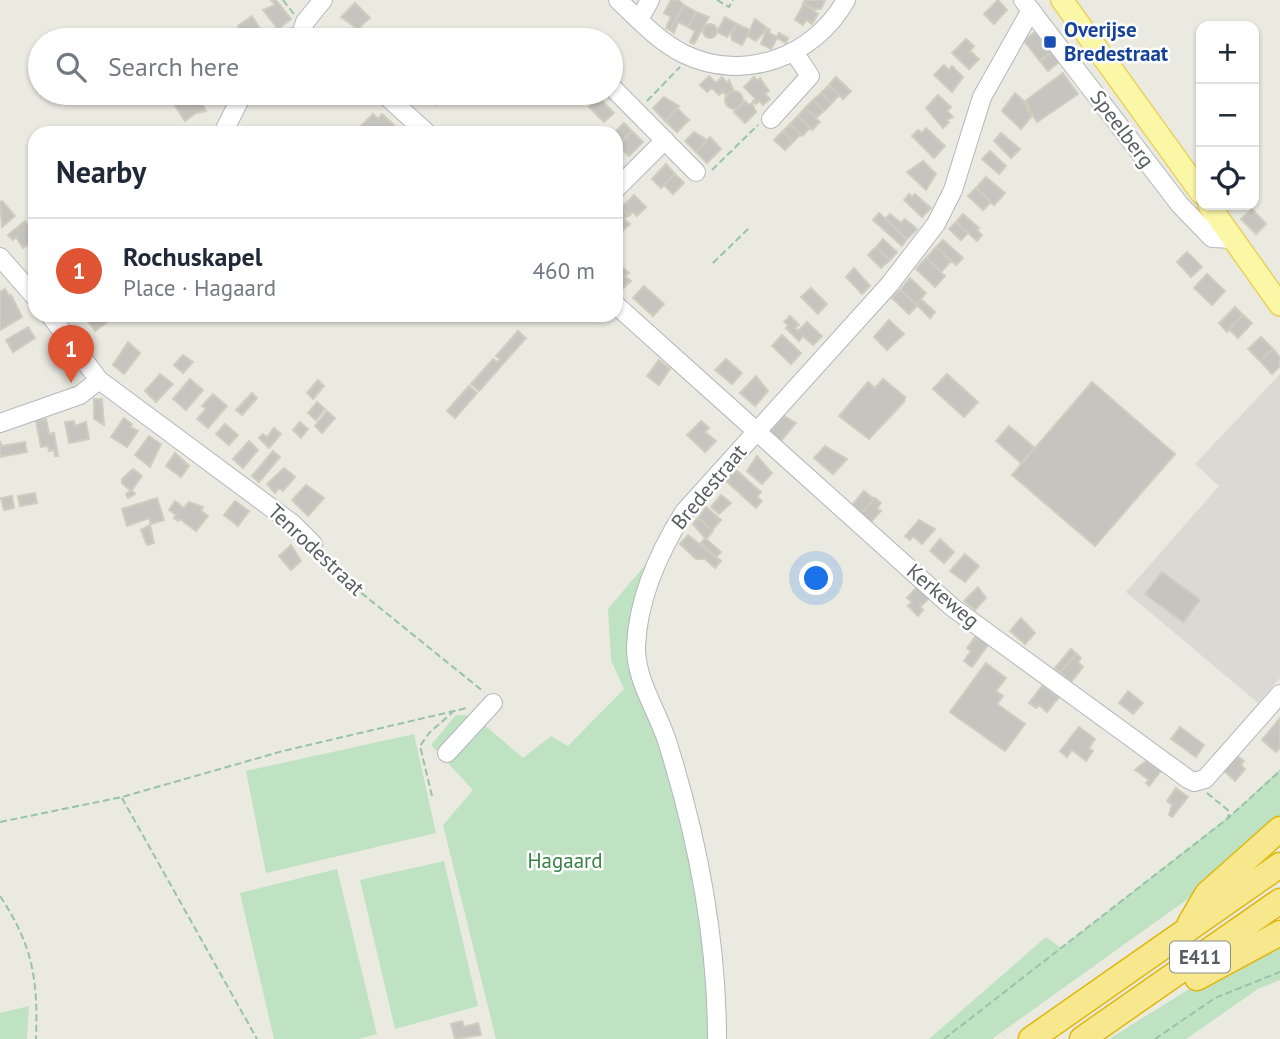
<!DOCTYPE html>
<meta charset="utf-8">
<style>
body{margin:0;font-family:"PT Sans",sans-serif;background:#f6f6f7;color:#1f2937}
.controls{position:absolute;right:21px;top:21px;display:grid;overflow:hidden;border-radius:14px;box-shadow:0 2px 5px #0004}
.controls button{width:63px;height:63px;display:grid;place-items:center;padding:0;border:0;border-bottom:2px solid #e0e1e3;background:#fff;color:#1f2937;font:35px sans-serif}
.you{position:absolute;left:817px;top:579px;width:24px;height:24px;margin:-18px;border:5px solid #fff;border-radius:50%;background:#1a73e8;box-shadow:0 0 0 10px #1a73e833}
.badge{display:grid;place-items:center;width:46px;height:46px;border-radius:50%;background:#df5533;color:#fff;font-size:23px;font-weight:700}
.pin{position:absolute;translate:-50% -58px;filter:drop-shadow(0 2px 4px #0008)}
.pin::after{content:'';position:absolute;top:37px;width:24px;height:21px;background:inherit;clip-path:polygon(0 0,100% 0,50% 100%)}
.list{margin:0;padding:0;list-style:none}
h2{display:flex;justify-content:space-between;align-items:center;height:91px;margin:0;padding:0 28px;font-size:30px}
h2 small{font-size:23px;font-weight:400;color:#747a83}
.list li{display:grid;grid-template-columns:46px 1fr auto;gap:21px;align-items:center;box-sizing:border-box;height:105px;padding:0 28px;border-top:2px solid #e0e1e3}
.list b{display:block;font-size:26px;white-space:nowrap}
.list p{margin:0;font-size:23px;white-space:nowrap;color:#747a83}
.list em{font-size:23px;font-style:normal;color:#747a83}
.icon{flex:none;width:38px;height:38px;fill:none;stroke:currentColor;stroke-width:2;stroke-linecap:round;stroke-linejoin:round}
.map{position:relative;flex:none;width:1280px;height:1039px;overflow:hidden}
.search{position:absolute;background:#fff;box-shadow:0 2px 5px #0004;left:28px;top:28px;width:595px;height:77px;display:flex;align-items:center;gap:18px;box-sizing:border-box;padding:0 24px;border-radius:38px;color:#747a83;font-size:26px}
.panel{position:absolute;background:#fff;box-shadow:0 2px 5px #0004;left:28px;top:126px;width:595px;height:196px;border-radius:21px}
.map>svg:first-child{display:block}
.industrial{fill:#dad9d3}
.green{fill:#bee2c2}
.building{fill:#c6c4be;stroke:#d0cdbf;stroke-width:2}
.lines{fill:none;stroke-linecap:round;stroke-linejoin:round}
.minor-casing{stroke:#b3b6bb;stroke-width:20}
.major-casing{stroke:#e9d25c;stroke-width:24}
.highway-casing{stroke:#e0b70c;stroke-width:27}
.path{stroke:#98c2a9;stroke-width:2;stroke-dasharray:7 3.5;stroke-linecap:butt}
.minor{stroke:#fff;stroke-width:18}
.major{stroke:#faf7a7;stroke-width:21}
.highway{stroke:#f7e88d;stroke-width:24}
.transit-dot{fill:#1a4fb4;stroke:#fff;stroke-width:2.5}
.labels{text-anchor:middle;stroke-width:5;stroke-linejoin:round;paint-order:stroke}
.shield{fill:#fff;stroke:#8b8d90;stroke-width:2}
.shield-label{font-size:19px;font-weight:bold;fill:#595c61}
.transit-label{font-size:21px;font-weight:bold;fill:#164399;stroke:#fff;text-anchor:start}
.street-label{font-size:21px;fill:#595c61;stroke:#fff}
.park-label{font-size:21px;fill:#398145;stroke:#fff}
</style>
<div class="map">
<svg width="1280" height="1039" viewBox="0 0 1280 1039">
<rect width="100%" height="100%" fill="#ebeae1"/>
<path class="industrial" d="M 1280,374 L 1280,678 L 1258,703 L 1126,592 L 1219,486 L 1195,464 Z"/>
<path class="green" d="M 646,564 L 650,572 L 635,621 L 700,900 L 714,1039 L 496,1039 L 443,825 L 473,790 L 431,745 L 456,715 L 474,716 L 523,758 L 551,736 L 568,746 L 624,689 L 611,660 L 608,609 Z
M 414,734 L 436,833 L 266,873 L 246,771 Z
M 1280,769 L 1280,820 L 1203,888 L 992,1039 L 929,1039 L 1046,937 L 1061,948 L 1233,813 Z
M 444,861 L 478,1006 L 395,1029 L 360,880 Z
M 337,869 L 377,1034 L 359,1039 L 274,1039 L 240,893 Z
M 1280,940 L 1280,980 L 1258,989 L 1186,1039 L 1109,1039 L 1234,961 Z
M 29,1006 L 27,1039 L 0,1039 L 0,1013 Z"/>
<path class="building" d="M 271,0 L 276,0 L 291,19 L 278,29 L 263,10 L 275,5 Z
M 678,0 L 684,5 L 670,30 L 666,28 L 671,17 L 664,13 L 671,0 Z
M 805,0 L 825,0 L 821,9 L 815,9 L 803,3 Z
M 998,0 L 1007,10 L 994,24 L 984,14 Z
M 355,3 L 370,18 L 358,29 L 341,17 Z
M 804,3 L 818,14 L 812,24 L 806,20 L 803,25 L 795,20 Z
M 684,5 L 696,12 L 688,27 L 678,22 L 674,33 L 670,30 Z
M 696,12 L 709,17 L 694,44 L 690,42 L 695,31 L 688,27 Z
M 252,16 L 262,32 L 247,40 L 238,26 Z
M 725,17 L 737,24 L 727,37 L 717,32 Z
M 755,19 L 767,28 L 756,41 L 747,36 Z
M703 31a7 7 0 1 1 14 0a7 7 0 1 1-14 0Z
M 737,24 L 750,30 L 742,45 L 732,40 L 731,34 Z
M 767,28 L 770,30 L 769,33 L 777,37 L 779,33 L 788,38 L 786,43 L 777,38 L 771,49 L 761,44 Z
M 1035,32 L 1051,52 L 1040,61 L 1024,41 Z
M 966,39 L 974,46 L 970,51 L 979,59 L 969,69 L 952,53 Z
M 1051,52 L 1059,62 L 1048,71 L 1040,61 Z
M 944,65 L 949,70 L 952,66 L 963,77 L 952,92 L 934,75 Z
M 1063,73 L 1078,94 L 1037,122 L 1024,102 Z
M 709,76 L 716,83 L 722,77 L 727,83 L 729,80 L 733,89 L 727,96 L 723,92 L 719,95 L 712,88 L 707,92 L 700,85 Z
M 754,77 L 758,81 L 760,78 L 769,91 L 765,94 L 770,99 L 763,105 L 759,101 L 756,104 L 753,101 L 756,99 L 744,87 Z
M 836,77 L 851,91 L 843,99 L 829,85 Z
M 829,85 L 839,95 L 832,103 L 821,93 Z
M725 100a9 9 0 1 1 18 0a9 9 0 1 1-18 0Z
M 192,93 L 196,93 L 206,111 L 196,113 L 185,121 L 174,104 Z
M 427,93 L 448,93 L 435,105 Z
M 821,93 L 832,103 L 824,111 L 813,100 Z
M 1015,93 L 1029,106 L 1027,109 L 1032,116 L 1021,129 L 1002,111 Z
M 938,95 L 951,107 L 947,111 L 953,117 L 947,120 L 949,122 L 943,128 L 926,108 Z
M 664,97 L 679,106 L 665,121 L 653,108 Z
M 601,100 L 614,113 L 604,122 L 589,107 Z
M 813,100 L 824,111 L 816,118 L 805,108 Z
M 745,101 L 749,105 L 752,103 L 756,112 L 745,123 L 734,112 Z
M 677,108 L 689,120 L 677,132 L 665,121 Z
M 805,108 L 820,122 L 812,130 L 798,116 Z
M 373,114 L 378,119 L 382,114 L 397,128 L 393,133 L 369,133 L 361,126 Z
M 798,116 L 810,128 L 802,136 L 790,124 Z
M 624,123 L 632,131 L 618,146 L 614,133 Z
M 790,124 L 801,134 L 793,142 L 783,131 Z
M 926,128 L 945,146 L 934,158 L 912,136 L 918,130 L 922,133 Z
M 632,131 L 643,142 L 629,156 L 618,146 Z
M 783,131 L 793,142 L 785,150 L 774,140 Z
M 694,132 L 707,140 L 696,152 L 685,141 Z
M 1001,133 L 1020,149 L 1011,158 L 994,141 Z
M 710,137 L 721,149 L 707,163 L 696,152 Z
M 990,151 L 1006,166 L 999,174 L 982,159 Z
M 923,161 L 936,174 L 926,190 L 907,172 Z
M 666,164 L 675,174 L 661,188 L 652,179 Z
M 675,174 L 684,183 L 673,194 L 664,185 Z
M 986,177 L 1005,193 L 994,205 L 976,188 Z
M 976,188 L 991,202 L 983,210 L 968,196 Z
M 909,194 L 912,197 L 915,194 L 931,208 L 922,217 L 904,200 Z
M 634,195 L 646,207 L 637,216 L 633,212 L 629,216 L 621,208 Z
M 2,201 L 15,216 L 2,227 L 0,202 Z
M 621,208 L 628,215 L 624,219 L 630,224 L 620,233 L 616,229 L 616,214 Z
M 1252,209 L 1266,224 L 1256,234 L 1241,219 Z
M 879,213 L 907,239 L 902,246 L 873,220 Z
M 890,214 L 901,223 L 905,219 L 917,229 L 907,239 L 885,219 Z
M 963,214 L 979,228 L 977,230 L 982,235 L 977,241 L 956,222 Z
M 25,221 L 35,239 L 23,248 L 16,237 L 13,240 L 8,235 Z
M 956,222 L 968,233 L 961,240 L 949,229 Z
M 883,239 L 897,252 L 890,260 L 876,247 Z
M 943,240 L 963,258 L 956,265 L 936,247 Z
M 876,247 L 890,260 L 881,268 L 868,255 Z
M 936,247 L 951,261 L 941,272 L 926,258 Z
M 1187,252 L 1202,267 L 1191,277 L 1177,262 Z
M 926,258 L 945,276 L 935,287 L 916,269 Z
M 621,266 L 629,273 L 625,276 L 631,281 L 619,292 L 616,288 L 616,271 Z
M 854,268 L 870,286 L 862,294 L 846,277 Z
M 1207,274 L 1225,291 L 1212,305 L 1194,288 Z
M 910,278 L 926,293 L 916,304 L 900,290 Z
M 644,286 L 664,304 L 653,316 L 633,298 Z
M 811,288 L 827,304 L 818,314 L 801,297 Z
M 5,289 L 9,296 L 11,295 L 22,317 L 0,330 L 0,292 Z
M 900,290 L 917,306 L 909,314 L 892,298 Z
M 921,299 L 935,312 L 930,318 L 916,304 Z
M 1235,307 L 1243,315 L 1227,332 L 1219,323 Z
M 84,315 L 117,315 L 95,331 Z
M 1243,315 L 1252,323 L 1238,338 L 1229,329 Z
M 790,316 L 799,325 L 795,328 L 798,331 L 807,322 L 822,336 L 813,345 L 803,336 L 799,341 L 786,328 L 788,325 L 784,322 Z
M 889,320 L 904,334 L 887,350 L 874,337 Z
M 28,327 L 35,338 L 13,352 L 6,340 Z
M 518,331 L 526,338 L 479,391 L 471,384 L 493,359 L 497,362 L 500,359 L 496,356 Z
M 782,335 L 801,353 L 791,364 L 772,346 Z
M 1261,337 L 1273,349 L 1260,361 L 1248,349 Z
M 128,342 L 140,353 L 124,374 L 113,365 Z
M 1273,349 L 1280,357 L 1280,366 L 1272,374 L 1260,361 Z
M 183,355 L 193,362 L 183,373 L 174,365 Z
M 726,359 L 742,373 L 732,384 L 715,370 Z
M 659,360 L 670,369 L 659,385 L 647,376 Z
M 160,374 L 173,384 L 156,402 L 145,391 Z
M 947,374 L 978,402 L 964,417 L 933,389 Z
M 756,376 L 768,391 L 755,406 L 740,393 Z
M 190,379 L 203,390 L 186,410 L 173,399 Z
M 883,379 L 905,397 L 904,402 L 869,439 L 839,416 L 868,382 L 875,388 Z
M 318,380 L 324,386 L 313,399 L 307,393 Z
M 1092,382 L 1175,454 L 1095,546 L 1012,475 Z
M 469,386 L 477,393 L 455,418 L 447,411 Z
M 252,393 L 257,398 L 242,415 L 236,410 Z
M 213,394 L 227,406 L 208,428 L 197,419 L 206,409 L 202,406 Z
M 94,399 L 102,399 L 104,425 L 94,419 Z
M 317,402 L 325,409 L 316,420 L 308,413 Z
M 327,411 L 335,418 L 322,433 L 315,426 Z
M 784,416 L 796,423 L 780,442 L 769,433 Z
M 124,418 L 132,424 L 130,427 L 138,431 L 127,447 L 111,437 Z
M 46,419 L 49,434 L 54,433 L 58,456 L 55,456 L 54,450 L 49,451 L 48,446 L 41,447 L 36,421 Z
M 74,421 L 75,426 L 86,422 L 89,439 L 69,443 L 65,422 Z
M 701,421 L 709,428 L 705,432 L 716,441 L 705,452 L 687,435 Z
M 300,422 L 308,429 L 301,438 L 293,430 Z
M 225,424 L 238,435 L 229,445 L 216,434 Z
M 1009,426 L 1035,448 L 1021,463 L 996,441 Z
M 274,428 L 281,434 L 269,448 L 259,438 L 263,434 L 267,437 Z
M 149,436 L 161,444 L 150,467 L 135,455 Z
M 0,441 L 2,446 L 25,442 L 27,452 L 0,457 Z
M 249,441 L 258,450 L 243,468 L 233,459 Z
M 825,446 L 847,459 L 833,474 L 814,458 Z
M 273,451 L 280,457 L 259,482 L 252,476 Z
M 175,453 L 189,466 L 181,477 L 166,466 Z
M 757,456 L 772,473 L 762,484 L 747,471 Z
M 284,468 L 295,477 L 283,491 L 279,488 L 275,493 L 267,484 Z
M 133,469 L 142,476 L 132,490 L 135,494 L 128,498 L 126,494 L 131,491 L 122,483 L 122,479 Z
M 736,470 L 761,492 L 757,497 L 762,501 L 756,508 L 726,481 Z
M 306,485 L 324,498 L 308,516 L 292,500 Z
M 864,491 L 874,499 L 861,514 L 851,506 Z
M 35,493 L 37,503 L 20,506 L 18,496 Z
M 721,495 L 731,503 L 719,514 L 711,507 Z
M 12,496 L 14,508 L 4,510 L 1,498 Z
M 157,498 L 164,520 L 151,524 L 149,518 L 127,526 L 122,509 Z
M 875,498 L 881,503 L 877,508 L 881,511 L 871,522 L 861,514 Z
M 175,501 L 184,508 L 189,502 L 203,507 L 201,511 L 208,516 L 196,531 L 180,519 L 178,521 L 174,518 L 176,515 L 169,510 Z
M 235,501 L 249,511 L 238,526 L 224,515 Z
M 706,507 L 721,520 L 712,530 L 698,518 Z
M 698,518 L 713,531 L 706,539 L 721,552 L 716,557 L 701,543 L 705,538 L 693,524 Z
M 919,520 L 935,529 L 922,544 L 913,536 L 910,540 L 905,536 Z
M 150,525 L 154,543 L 147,545 L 141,530 Z
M 688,535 L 721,561 L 715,568 L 705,559 L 696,559 L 680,544 Z
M 940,539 L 954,552 L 944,563 L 930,551 Z
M 291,545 L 301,561 L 291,570 L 279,556 Z
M 965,554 L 979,566 L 965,582 L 950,571 Z
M 1162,572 L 1200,600 L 1183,622 L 1145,594 Z
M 917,587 L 929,598 L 920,607 L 923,610 L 918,616 L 908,606 L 912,602 L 907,598 Z
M 978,587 L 986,598 L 975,610 L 964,601 Z
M 1021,618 L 1035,633 L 1025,644 L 1010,631 Z
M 976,636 L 988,645 L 972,667 L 964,661 L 971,651 L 967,648 Z
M 1071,649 L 1077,654 L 1060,672 L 1055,668 Z
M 1077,654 L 1081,658 L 1078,662 L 1083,667 L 1071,682 L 1060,672 Z
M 986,663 L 1006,678 L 996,691 L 1003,696 L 997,704 L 1025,724 L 1005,751 L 950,712 Z
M 1042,686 L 1059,697 L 1047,712 L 1039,705 L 1036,708 L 1029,703 Z
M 1128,691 L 1143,703 L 1133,714 L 1119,703 Z
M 1280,718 L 1280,748 L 1276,752 L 1262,740 Z
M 1079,727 L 1095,739 L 1089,748 L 1093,751 L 1086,761 L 1072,750 L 1067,757 L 1060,751 Z
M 1180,727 L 1204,745 L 1196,757 L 1171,739 Z
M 1236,755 L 1244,761 L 1241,765 L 1245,769 L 1235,781 L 1223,770 Z
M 1146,761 L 1161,771 L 1149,786 L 1146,783 L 1149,780 L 1135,770 Z
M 1176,788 L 1188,797 L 1172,817 L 1169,815 L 1172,805 L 1167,801 Z
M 462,1021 L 464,1027 L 478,1023 L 481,1035 L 455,1039 L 451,1024 Z"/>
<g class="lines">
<defs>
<path id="minor" d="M 618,0 C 638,19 659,42 684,54 C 744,83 814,57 846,0
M 1023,0 L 1180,205 L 1212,238 L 1234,239
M 639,20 L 650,0
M 301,35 L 305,22 L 323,0
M 284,40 L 301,35 L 322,40
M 611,86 L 696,172
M 383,93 L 427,133
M 771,119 L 810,76 L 794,52
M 223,133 L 243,93
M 616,189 L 665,140
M 0,257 L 35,297
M 616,305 L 952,607 L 1188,779 L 1194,782 L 1205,779 L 1280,694
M 50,315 L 99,380 L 293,524 L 313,544
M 0,423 L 80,395 L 99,380
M 447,753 L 493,703
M 717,1039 C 717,940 697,836 667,741 C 657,710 635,679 636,646 C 638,598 659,552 684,512 L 889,285 L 936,224 L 953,190 L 982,97 L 1031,10"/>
<path id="major" d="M 1062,0 L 1201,193
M 1209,205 L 1280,305"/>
<path id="highway" d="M 1190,923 L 1207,894 L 1280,829
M 1197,978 L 1280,933
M 1031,1039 L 1280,865
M 1082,1039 L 1280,901"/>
</defs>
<use href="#minor" class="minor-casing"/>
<use href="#major" class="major-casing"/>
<use href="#highway" class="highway-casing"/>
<path class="path" d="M 283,0 L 294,14
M 717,0 L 729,7 L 733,0
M 647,101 L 680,67
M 712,170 L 758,125
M 713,263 L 749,228
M 324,556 L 354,587 L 484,692
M 1207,793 L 1229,811 L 1228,818
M 432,796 L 420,746 L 429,733 L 453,712
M 122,798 L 257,1039
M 0,822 L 122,797 L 283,751 L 467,708
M 0,896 C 33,946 38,979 36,1039
M 944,1039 L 1227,819 L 1280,771
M 1155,1039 L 1215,998 L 1280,972"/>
<use href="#minor" class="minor"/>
<use href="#major" class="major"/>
<use href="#highway" class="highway"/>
</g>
<rect class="transit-dot" x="1043" y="35" width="14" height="14" rx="3.5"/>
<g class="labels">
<rect class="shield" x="1170" y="941.5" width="60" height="31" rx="5"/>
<g class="shield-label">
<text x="1200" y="964">E411</text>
</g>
<g class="transit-label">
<text x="1064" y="37">Overijse<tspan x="1064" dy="24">Bredestraat</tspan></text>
</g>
<g class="street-label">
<text transform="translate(1122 129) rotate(53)" y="7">Speelberg</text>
<text transform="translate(709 487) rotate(-50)" y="7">Bredestraat</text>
<text transform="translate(316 550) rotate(43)" y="7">Tenrodestraat</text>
<text transform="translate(943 596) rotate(40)" y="7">Kerkeweg</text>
</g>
<g class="park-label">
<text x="565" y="868">Hagaard</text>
</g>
</g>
</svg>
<div class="controls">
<button>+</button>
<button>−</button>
<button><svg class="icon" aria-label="locate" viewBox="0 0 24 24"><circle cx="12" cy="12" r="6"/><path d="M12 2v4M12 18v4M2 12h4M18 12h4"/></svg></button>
</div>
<div class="you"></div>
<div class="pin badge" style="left:71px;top:383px">1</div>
<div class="search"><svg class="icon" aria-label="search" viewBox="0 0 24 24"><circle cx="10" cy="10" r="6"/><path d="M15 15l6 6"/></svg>Search here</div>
<section class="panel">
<h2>Nearby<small></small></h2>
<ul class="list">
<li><span class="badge">1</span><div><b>Rochuskapel</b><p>Place · Hagaard</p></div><em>460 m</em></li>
</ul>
</section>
</div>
